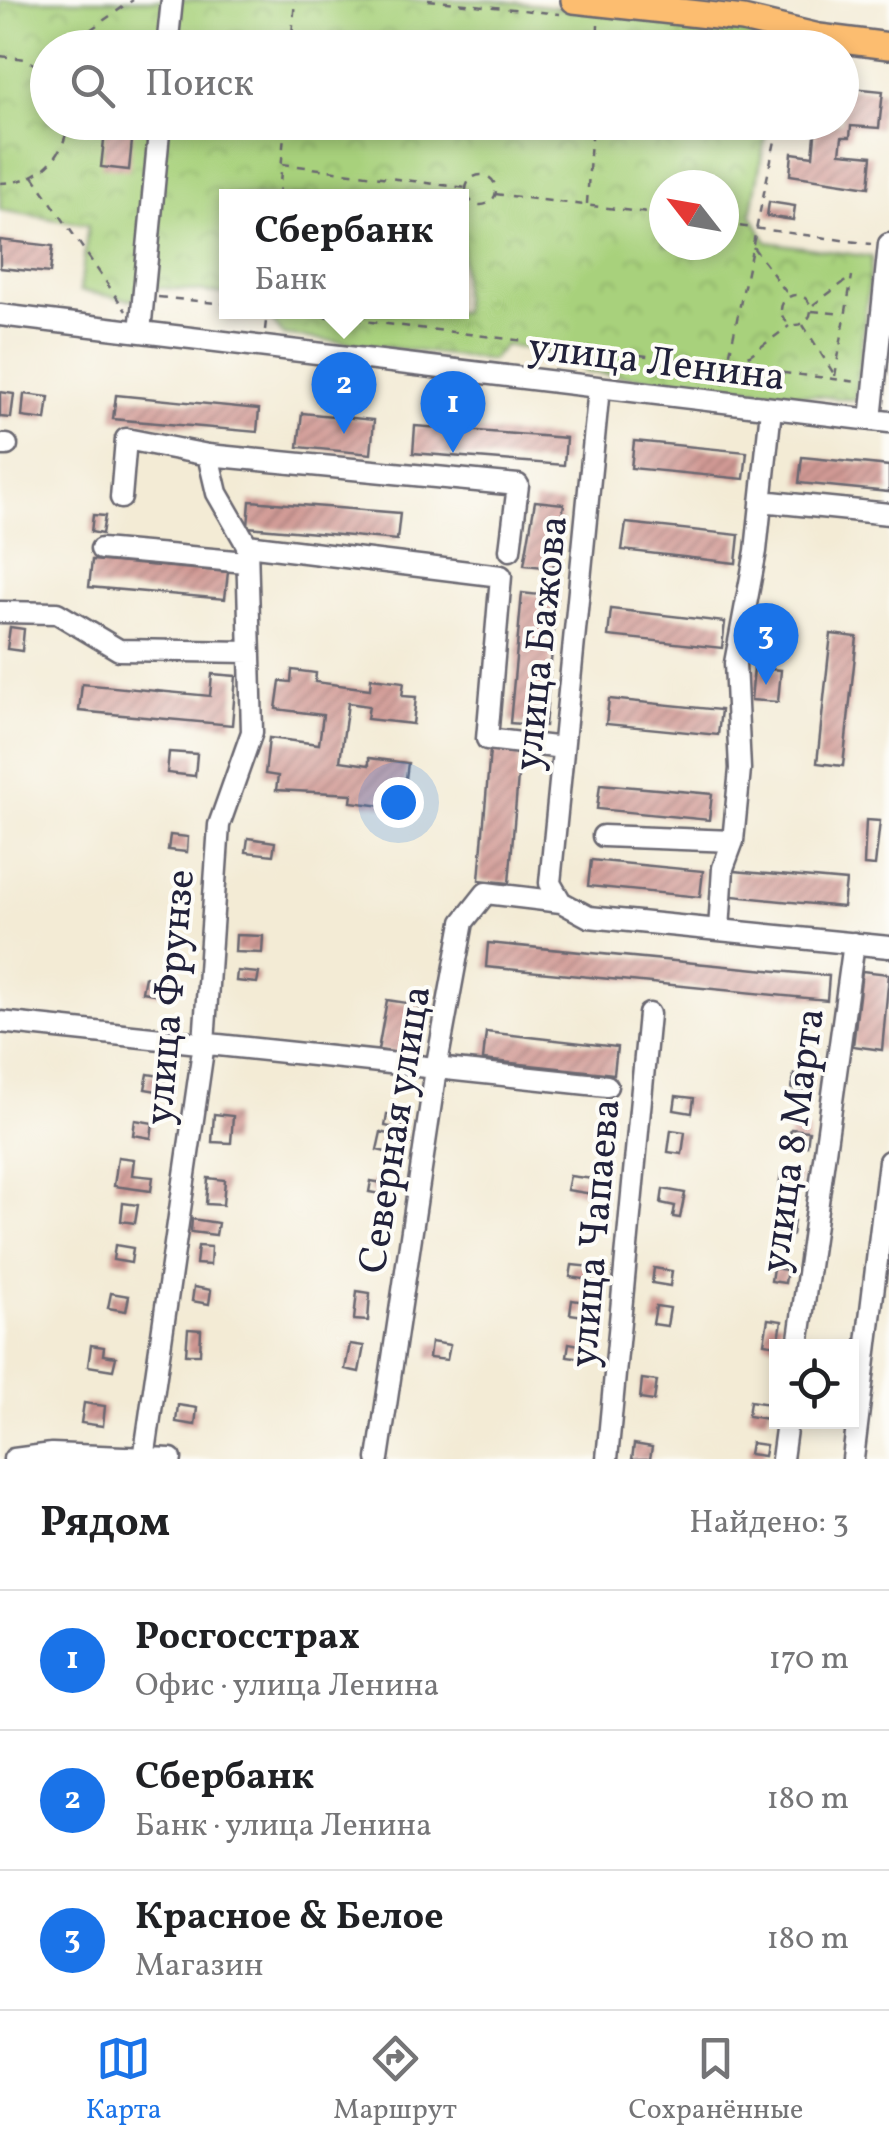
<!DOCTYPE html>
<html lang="ru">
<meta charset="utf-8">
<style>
body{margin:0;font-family:Vollkorn,serif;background:#f6f6f6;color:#202124}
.controls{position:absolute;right:30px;bottom:30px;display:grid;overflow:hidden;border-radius:0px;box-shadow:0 5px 15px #0003}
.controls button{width:90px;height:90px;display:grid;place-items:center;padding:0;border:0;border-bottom:2px solid #e0e0e0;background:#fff;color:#202124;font:50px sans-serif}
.compass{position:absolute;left:649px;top:170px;width:90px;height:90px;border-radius:50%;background:#fff;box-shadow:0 5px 15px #0003;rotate:301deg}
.you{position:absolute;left:398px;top:802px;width:35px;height:35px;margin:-25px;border:8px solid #fff;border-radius:50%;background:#1a73e8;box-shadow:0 0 0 15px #1a73e833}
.badge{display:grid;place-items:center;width:65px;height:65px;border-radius:50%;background:#1a73e8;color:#fff;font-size:32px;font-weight:700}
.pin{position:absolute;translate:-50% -82px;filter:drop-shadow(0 2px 5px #0008)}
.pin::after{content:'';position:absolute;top:52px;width:35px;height:30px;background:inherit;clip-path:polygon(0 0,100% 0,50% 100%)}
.popup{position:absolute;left:219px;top:189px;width:250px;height:130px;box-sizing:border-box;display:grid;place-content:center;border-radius:0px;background:#fff;filter:drop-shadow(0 2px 8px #0005);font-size:32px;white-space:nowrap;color:#757577}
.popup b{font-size:38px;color:#202124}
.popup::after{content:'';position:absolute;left:50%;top:100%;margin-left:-20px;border:20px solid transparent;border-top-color:#fff}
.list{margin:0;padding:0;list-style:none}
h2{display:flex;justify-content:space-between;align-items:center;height:130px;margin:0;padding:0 40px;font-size:42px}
h2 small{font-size:32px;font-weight:400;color:#757577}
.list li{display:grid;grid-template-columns:65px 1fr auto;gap:30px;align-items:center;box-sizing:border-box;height:140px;padding:0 40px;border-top:2px solid #e0e0e0}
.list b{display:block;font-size:38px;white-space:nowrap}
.list p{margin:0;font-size:32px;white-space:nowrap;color:#757577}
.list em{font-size:32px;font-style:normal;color:#757577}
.icon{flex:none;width:55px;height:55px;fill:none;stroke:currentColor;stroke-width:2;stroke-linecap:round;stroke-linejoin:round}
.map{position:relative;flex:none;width:889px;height:1459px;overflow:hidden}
.search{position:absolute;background:#fff;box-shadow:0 5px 15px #0003;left:30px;right:30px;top:30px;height:110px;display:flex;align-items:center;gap:25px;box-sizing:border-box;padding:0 35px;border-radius:55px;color:#757577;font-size:38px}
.sheet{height:550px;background:#fff}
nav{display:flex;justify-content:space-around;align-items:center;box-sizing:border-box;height:140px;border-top:2px solid #e0e0e0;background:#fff;font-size:28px;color:#757577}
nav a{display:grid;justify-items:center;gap:5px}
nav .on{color:#1a73e8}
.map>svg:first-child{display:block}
.park{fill:url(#park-crowns);stroke:#657a5c;stroke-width:2.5;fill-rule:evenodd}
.building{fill:url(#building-hatch)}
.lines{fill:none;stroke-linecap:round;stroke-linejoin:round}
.minor-casing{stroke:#6b6871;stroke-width:25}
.major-casing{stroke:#6b6871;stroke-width:30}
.path{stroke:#6b6871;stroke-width:2.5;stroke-dasharray:8 8;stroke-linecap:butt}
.minor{stroke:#fff;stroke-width:20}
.major{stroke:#fcbd6f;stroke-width:25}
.labels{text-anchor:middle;stroke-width:8;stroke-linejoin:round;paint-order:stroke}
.street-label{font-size:40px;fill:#22223b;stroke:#fdfcf7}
</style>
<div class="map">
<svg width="889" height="1459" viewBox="0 0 889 1459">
<defs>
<pattern id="park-crowns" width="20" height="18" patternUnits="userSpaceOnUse" patternTransform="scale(2.5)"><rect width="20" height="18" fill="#a8d17c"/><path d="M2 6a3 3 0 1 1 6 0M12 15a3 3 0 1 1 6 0" fill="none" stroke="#90b36c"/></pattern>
<pattern id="building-hatch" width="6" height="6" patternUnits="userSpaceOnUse" patternTransform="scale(2.5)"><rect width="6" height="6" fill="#d19a94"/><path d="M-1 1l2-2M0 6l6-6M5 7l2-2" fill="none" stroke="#a97d7a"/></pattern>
</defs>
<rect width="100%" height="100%" fill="#fdfcf7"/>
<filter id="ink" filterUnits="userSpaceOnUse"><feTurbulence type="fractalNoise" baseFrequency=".01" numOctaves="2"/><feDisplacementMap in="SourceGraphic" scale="20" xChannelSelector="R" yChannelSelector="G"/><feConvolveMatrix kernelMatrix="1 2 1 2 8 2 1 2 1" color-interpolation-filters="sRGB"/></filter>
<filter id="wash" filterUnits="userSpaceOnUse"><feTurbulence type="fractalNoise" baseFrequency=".0048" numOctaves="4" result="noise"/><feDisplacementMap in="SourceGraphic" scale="40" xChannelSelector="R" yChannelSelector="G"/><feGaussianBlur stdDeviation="2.25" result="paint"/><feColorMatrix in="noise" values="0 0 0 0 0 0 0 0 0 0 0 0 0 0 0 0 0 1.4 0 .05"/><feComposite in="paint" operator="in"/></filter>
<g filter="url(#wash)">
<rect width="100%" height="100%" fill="#f3ebd5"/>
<path class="park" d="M 0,0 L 492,0 L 741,27 L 763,47 L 48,48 L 48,122 L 768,123 L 751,214 L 767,242 L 872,257 L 855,400 L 586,372 L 567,355 L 505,345 L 491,360 L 283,335 L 266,312 L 462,312 L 462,196 L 226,196 L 226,294 L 154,287 L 131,300 L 80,291 L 88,225 L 0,210 ZM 664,185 L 724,185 L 724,245 L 664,245 Z"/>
<g id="blocks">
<path class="building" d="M 842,87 L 883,91 L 879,128 L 851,126 L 850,137 L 842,137 L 840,153 L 872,156 L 869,187 L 790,175 L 792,153 L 813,156 L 816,125 L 842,122 Z
M 106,122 L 134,122 L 129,170 L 101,167 Z
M 769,202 L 795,206 L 793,220 L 767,216 Z
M 0,240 L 53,246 L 50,273 L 0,268 Z
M 0,392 L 14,394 L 11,418 L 0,417 Z
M 24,394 L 49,397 L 46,420 L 22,417 Z
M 116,395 L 259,409 L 257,432 L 113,419 Z
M 302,413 L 374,420 L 371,454 L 298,447 Z
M 415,426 L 566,438 L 564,465 L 413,453 Z
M 634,441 L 747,452 L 744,479 L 631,468 Z
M 802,457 L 889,466 L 889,492 L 799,483 Z
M 250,501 L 400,513 L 397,540 L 248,527 Z
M 535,501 L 564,504 L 553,568 L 524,565 Z
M 93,515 L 105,516 L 102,534 L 91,532 Z
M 626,523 L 739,535 L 736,563 L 622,550 Z
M 92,560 L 228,572 L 225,599 L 89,587 Z
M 522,593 L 557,597 L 545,726 L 510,723 Z
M 611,609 L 725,622 L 722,648 L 608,636 Z
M 10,627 L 24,629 L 22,651 L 7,649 Z
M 831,634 L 857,637 L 843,766 L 817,763 Z
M 754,668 L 781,670 L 778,702 L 751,700 Z
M 292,670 L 316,673 L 315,682 L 370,689 L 371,678 L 404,682 L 402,696 L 416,697 L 413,724 L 367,719 L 369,706 L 348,703 L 340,761 L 369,765 L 369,758 L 408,763 L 405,786 L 394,784 L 391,807 L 351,802 L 352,794 L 276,790 L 278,776 L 265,774 L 269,738 L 319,744 L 323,715 L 276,709 L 280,681 L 291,682 Z
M 212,674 L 236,676 L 232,725 L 79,711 L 82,684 L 210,696 Z
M 609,699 L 721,710 L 718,735 L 606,724 Z
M 490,750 L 520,753 L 509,883 L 479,880 Z
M 169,752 L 197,754 L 195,776 L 167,773 Z
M 600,784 L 712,794 L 709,820 L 597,809 Z
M 866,820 L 880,821 L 875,866 L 864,865 Z
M 170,835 L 188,837 L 187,852 L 168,850 Z
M 248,838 L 275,842 L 273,855 L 246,852 Z
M 591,860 L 703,871 L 700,897 L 588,886 Z
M 734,871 L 846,881 L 843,907 L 732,896 Z
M 236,935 L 263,936 L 262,953 L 235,952 Z
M 488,943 L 829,976 L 827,1000 L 486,967 Z
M 237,971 L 259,973 L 257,983 L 236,981 Z
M 862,971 L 889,974 L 882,1050 L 853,1046 Z
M 145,977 L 163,980 L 160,995 L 142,992 Z
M 387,1000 L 420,1005 L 412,1055 L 378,1050 Z
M 486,1032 L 617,1047 L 614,1074 L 483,1060 Z
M 148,1074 L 166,1077 L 163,1092 L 145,1089 Z
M 794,1074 L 814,1077 L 812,1091 L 792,1089 Z
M 676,1096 L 694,1098 L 692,1113 L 674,1110 Z
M 214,1114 L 233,1116 L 231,1143 L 212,1142 Z
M 387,1114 L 403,1116 L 401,1129 L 385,1126 Z
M 135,1120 L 153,1123 L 151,1138 L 133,1135 Z
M 791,1129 L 809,1131 L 807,1146 L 788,1143 Z
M 671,1130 L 685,1132 L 682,1154 L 668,1152 Z
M 381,1132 L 399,1137 L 395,1154 L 377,1150 Z
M 118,1157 L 134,1159 L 132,1175 L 153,1177 L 151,1191 L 114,1186 Z
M 781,1172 L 801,1175 L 798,1190 L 779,1187 Z
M 570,1176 L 601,1180 L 599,1195 L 567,1190 Z
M 208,1178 L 225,1180 L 223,1205 L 206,1204 Z
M 371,1181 L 394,1185 L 392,1196 L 369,1192 Z
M 663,1189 L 685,1193 L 680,1218 L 673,1217 L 675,1206 L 661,1203 Z
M 123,1203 L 138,1205 L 135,1223 L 121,1221 Z
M 192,1219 L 218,1223 L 216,1235 L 191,1232 Z
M 780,1220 L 794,1221 L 792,1235 L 778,1233 Z
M 115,1245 L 133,1248 L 131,1263 L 113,1260 Z
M 198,1246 L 211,1247 L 210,1265 L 196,1264 Z
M 572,1265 L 592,1267 L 590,1280 L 570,1277 Z
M 654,1268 L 672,1271 L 670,1286 L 652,1283 Z
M 773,1268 L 787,1270 L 785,1283 L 771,1281 Z
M 194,1287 L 211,1290 L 209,1304 L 192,1301 Z
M 357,1291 L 370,1293 L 368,1321 L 354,1320 Z
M 111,1293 L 129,1296 L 126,1311 L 108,1308 Z
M 572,1300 L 586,1302 L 584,1316 L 570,1314 Z
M 656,1306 L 670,1308 L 667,1326 L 653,1324 Z
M 768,1319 L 782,1321 L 778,1345 L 764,1343 Z
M 188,1329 L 201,1330 L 200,1354 L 186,1354 Z
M 431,1342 L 450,1345 L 447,1360 L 429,1358 Z
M 569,1343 L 585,1346 L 583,1358 L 567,1356 Z
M 350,1344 L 364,1346 L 359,1372 L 345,1369 Z
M 91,1345 L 104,1347 L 103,1355 L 116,1357 L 113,1370 L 88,1366 Z
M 642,1379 L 657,1381 L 654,1401 L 640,1399 Z
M 750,1401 L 770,1404 L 768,1419 L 748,1416 Z
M 84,1403 L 105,1406 L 103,1426 L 81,1423 Z
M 178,1405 L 197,1408 L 195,1425 L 176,1422 Z
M 751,1443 L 766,1445 L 764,1456 L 749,1454 Z
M 634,1444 L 652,1447 L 650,1459 L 632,1459 Z"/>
</g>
</g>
<g filter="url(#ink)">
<use href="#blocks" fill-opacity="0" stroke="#6b6871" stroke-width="2.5"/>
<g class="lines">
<defs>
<path id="minor" d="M 167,48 L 172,0
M 0,315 L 889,422
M 140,332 L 160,122
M 599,388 L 550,883 L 561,902 L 589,917 L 889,947
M 871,420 L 889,244
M 0,445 L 7,445
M 208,455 L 217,493 L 247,545
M 121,498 L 126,439 L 208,455 L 518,485 L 510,550
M 761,501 L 889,514
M 247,545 L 501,576 L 487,739 L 563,748
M 101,549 L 246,562
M 0,612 L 57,613 L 119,650 L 250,652
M 603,836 L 733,841
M 719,930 L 723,868 L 733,841 L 740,769 L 735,663 L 756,551 L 771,409
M 0,1022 L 607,1086
M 798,1346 L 854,943
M 14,1459 L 52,1454 L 171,1459
M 144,1459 L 204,1043 L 219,825 L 252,732 L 247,545
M 378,1459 L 436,1069 L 463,922 L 486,893 L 561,902
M 607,1459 L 649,1014
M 782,1459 L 787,1422
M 853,1459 L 889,1161"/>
<path id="major" d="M 574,0 L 743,19 L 819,37 L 889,46"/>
</defs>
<use href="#minor" class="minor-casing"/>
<use href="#major" class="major-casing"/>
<path class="path" d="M 428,0 L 560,14
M 64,48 L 133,0
M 291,48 L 295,0
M 597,48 L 598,25
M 0,56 L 26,59 L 48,73
M 282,164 L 466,188
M466 190a15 15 0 1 1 30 0a15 15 0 1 1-30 0Z
M 33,176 L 126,311
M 0,183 C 36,183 65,159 68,122
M 495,194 L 664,215
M 279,196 L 285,122
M 587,204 L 592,122
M 724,224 L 871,244
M 753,247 L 789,296
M781 310a15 15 0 1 1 30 0a15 15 0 1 1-30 0Z
M 158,297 L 226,304
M 813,305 L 851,277
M 812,311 L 844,314
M 290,312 L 858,382
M 803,325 L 834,374
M 265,330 L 267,312
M 735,366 L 789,326
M 835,376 L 852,276
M 723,385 L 779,122"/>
<use href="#minor" class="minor"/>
<use href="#major" class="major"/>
</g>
</g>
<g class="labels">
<g class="street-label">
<text transform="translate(657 360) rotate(7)" y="14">улица Ленина</text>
<text transform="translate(539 643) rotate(-84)" y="14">улица Бажова</text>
<text transform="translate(168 997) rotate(-85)" y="14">улица Фрунзе</text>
<text transform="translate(393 1129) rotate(-81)" y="14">Северная улица</text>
<text transform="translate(791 1140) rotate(-82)" y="14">улица 8 Марта</text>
<text transform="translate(593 1233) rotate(-85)" y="14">улица Чапаева</text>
</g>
</g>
</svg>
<div class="controls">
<button><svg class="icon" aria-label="locate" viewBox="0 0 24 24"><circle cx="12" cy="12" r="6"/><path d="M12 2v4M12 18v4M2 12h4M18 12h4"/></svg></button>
</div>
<svg class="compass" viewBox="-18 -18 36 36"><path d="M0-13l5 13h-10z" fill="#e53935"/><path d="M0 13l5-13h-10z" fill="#757577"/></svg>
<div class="you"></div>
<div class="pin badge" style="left:453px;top:453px">1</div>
<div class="pin badge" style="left:344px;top:434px">2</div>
<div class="popup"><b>Сбербанк</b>Банк</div>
<div class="pin badge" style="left:766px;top:685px">3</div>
<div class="search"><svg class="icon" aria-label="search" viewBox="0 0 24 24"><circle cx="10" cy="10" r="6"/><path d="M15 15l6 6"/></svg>Поиск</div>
</div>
<section class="sheet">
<h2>Рядом<small>Найдено: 3</small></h2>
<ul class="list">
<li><span class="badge">1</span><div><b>Росгосстрах</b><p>Офис · улица Ленина</p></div><em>170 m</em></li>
<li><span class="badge">2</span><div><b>Сбербанк</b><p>Банк · улица Ленина</p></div><em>180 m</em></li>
<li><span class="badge">3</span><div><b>Красное &amp; Белое</b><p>Магазин</p></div><em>180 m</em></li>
</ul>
</section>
<nav>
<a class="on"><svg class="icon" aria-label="map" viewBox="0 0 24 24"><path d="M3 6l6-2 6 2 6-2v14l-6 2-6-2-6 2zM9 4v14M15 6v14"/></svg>Карта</a>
<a><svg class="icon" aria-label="directions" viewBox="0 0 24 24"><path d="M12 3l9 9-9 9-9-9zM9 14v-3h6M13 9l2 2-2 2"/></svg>Маршрут</a>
<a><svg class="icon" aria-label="saved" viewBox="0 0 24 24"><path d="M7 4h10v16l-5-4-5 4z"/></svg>Сохранённые</a>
</nav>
